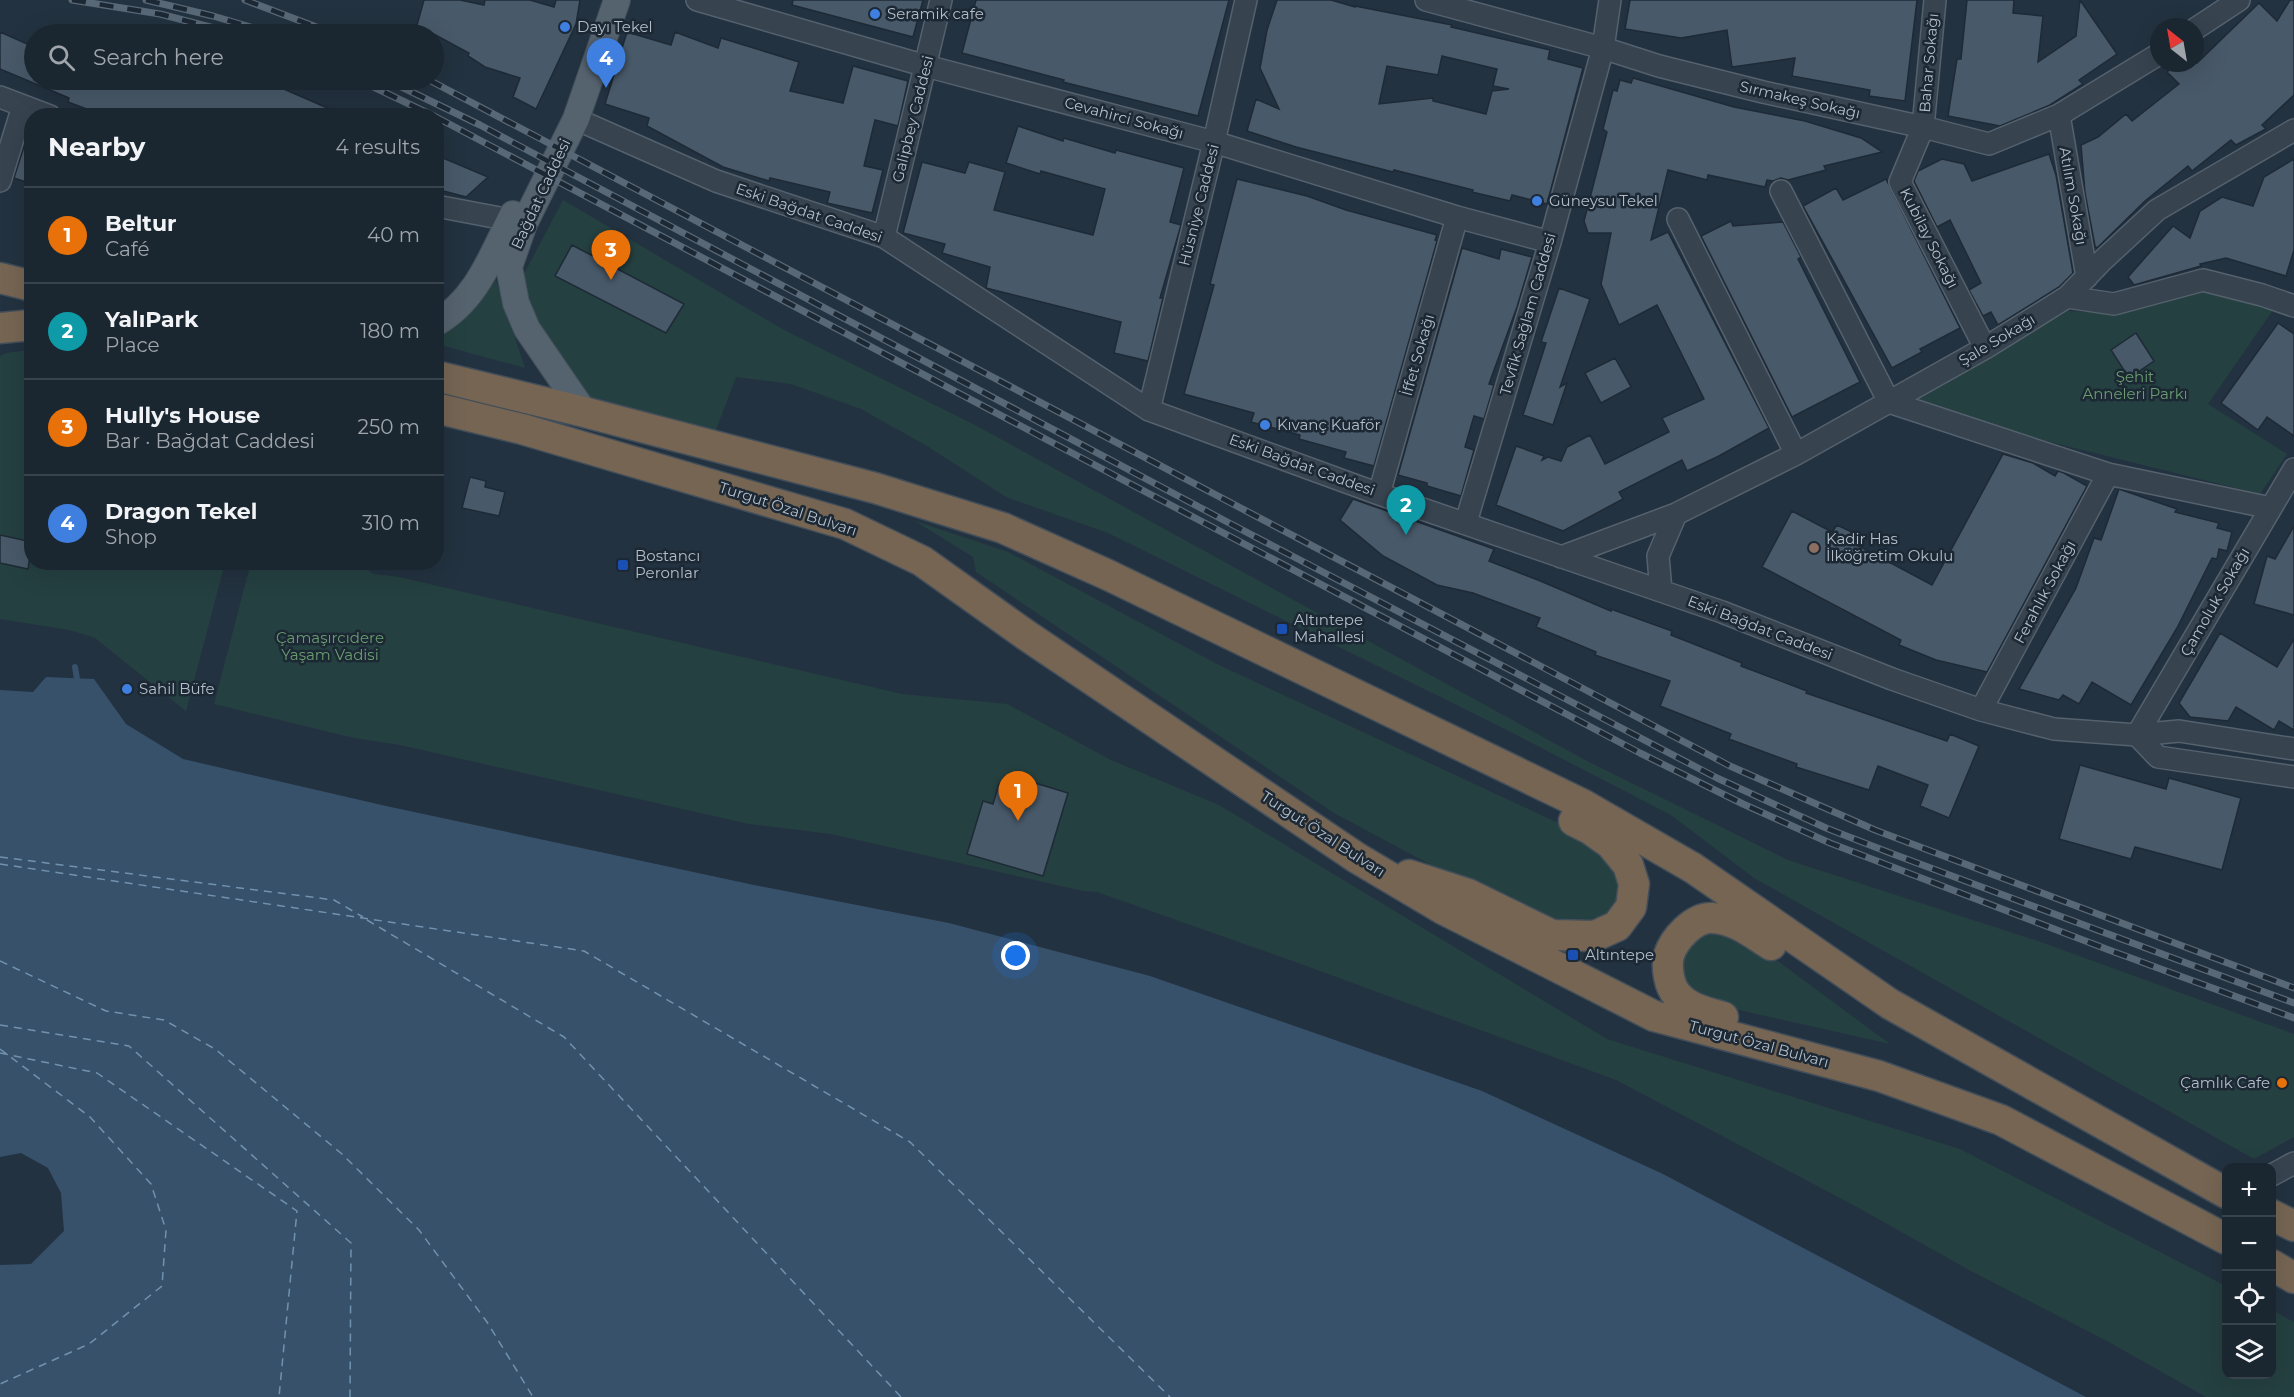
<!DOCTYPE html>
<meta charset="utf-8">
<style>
body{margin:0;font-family:Montserrat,sans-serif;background:#27323c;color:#f1f3f6}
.controls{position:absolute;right:18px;bottom:18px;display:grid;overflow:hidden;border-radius:12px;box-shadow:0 6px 24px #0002}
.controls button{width:54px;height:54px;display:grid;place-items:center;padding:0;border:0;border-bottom:2px solid #38434c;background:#1a2630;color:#f1f3f6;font:30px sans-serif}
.compass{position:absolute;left:2150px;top:18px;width:54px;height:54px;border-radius:50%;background:#1a2630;box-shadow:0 6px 24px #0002;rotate:329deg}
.you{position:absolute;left:1016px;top:956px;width:21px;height:21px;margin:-15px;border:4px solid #fff;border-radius:50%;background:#1a73e8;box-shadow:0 0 0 9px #1a73e833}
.badge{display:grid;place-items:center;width:39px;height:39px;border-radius:50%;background:#d93025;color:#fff;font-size:20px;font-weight:700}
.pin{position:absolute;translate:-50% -50px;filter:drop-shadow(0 2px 3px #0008)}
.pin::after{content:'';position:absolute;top:32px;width:21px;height:18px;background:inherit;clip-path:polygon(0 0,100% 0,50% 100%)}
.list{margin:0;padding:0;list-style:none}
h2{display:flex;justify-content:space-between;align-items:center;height:78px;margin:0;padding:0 24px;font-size:26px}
h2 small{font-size:20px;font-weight:400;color:#9fa5ab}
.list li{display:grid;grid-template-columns:39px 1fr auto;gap:18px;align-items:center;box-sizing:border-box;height:96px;padding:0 24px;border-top:2px solid #38434c}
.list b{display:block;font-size:22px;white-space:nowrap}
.list p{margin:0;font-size:20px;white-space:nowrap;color:#9fa5ab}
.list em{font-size:20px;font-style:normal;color:#9fa5ab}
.icon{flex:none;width:33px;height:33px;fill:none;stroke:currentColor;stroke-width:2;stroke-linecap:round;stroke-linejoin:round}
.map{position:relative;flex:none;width:2294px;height:1397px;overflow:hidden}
.search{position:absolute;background:#1a2630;box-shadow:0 6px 24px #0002;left:24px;top:24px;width:420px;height:66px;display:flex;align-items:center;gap:15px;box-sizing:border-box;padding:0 21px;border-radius:33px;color:#9fa5ab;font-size:22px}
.panel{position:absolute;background:#1a2630;box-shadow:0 6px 24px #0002;left:24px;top:108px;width:420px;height:462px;border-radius:24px}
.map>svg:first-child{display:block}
.green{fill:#254041}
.water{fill:#37516a}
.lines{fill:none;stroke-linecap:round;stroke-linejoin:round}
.stream{stroke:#37516a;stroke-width:6}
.ferry{stroke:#7192af;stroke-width:1.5;stroke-dasharray:8 6;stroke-linecap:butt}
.building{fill:#485969;stroke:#1e2a36;stroke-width:1.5;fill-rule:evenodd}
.minor-casing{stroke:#55616d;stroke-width:24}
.major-casing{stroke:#434f5b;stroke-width:28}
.highway-casing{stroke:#424e5a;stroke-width:33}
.minor{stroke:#37434f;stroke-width:21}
.major{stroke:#55636f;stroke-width:26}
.highway{stroke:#766553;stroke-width:30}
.rail-casing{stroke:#596877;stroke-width:7}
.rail{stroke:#1c2834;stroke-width:4.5;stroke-dasharray:14;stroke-linecap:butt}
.shop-dot{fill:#3f7fe0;stroke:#1c2834;stroke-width:2}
.education-dot{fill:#8d6e63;stroke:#1c2834;stroke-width:2}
.transit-dot{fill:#1a4fb4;stroke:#1c2834;stroke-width:2}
.food-dot{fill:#e8710a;stroke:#1c2834;stroke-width:2}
.labels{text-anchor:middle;stroke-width:5;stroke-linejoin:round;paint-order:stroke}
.poi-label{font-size:15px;fill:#b3beca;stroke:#1c2834;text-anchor:start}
.street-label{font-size:15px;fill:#b3beca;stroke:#1c2834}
.park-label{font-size:15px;fill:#699d6f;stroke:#1c2834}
</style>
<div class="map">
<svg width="2294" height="1397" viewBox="0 0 2294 1397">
<rect width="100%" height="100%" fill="#233240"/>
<path class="green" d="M 563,200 L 784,330 L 977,426 L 1587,761 L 1788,860 L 2038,941 L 2294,1034 L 2294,1137 L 2254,1159 L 1754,878 L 1671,815 L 1491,722 L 1108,533 L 1006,497 L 927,446 L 861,409 L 791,384 L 736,377 L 714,435 L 590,400 L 526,309 L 524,274 Z
M 496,280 L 525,368 L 437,344 L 436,332 L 478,299 Z
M 2204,290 L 2273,310 L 2208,404 L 2287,454 L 2260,494 L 2014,433 L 1918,399 L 2068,311 L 2119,313 Z
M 31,350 L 32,562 L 225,563 L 186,711 L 95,638 L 70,630 L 0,619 L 0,356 L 6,353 Z
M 915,521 L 1008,552 L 1219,665 L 1586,836 L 1606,851 L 1622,891 L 1615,910 L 1596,923 L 1532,919 L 1334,813 L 976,572 L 973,557 Z
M 251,562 L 356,563 L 374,574 L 399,577 L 902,694 L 1007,704 L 1111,760 L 1219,805 L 1607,1039 L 1960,1149 L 2226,1286 L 2226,1374 L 2272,1374 L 2272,1310 L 2294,1322 L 2294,1397 L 2206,1397 L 2107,1341 L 1969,1270 L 1857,1207 L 1616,1080 L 1301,964 L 1097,892 L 1083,891 L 831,834 L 749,824 L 400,745 L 354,738 L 214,704 Z
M 1720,931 L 1752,942 L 1890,1044 L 1708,1003 L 1683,984 L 1679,965 L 1683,951 L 1701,935 Z"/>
<path class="water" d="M 46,677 L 94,679 L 126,724 L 183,759 L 386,806 L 754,885 L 949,923 L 1150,976 L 1482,1091 L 1663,1174 L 2086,1397 L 0,1397 L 0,1265 L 31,1264 L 64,1231 L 61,1193 L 48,1168 L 21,1153 L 0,1157 L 0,690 L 33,692 Z"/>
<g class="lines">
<path class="stream" d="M 75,667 L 77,679"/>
<path class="ferry" d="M 0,857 L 334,900 L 363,917
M 0,864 L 584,951 L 910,1142 L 1170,1397
M 367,920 L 564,1037 L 901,1397
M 0,961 L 106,1011 L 164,1020 L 215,1049 L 342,1154 L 419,1230 L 487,1322 L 533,1397
M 0,1025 L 129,1046 L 351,1243 L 350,1397
M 0,1049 L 90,1117 L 151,1184 L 166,1230 L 162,1286 L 89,1344 L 0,1384
M 0,1053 L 97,1073 L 297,1211 L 279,1397"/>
</g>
<path class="building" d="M 424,0 L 460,0 L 484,5 L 485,0 L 530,0 L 554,7 L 556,0 L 580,0 L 576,24 L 536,109 L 513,97 L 520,78 L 485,67 L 468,56 L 469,53 L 417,25 Z
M 793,0 L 923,0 L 913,37 L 792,5 Z
M 976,0 L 1229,0 L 1198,116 L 1063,82 L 1064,80 L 962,53 Z
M 1277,0 L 1331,0 L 1355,7 L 1355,6 L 1452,25 L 1451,27 L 1550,50 L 1548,59 L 1583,68 L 1547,204 L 1512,195 L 1510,201 L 1472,192 L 1473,190 L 1394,170 L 1393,172 L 1296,147 L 1247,131 L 1256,99 L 1279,109 L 1260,68 L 1267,30 ZM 1442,56 L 1497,69 L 1493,86 L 1509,89 L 1492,91 L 1486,114 L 1433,101 L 1433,98 L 1379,104 L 1387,66 L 1438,75 Z
M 1630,0 L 1917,0 L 1905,101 L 1869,96 L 1870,90 L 1792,76 L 1795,58 L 1732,67 L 1727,30 L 1681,38 L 1625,29 Z
M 1967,0 L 2014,0 L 2013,13 L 2043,16 L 2038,62 L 2076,36 L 2080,0 L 2117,54 L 2079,80 L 2083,84 L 2050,105 L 2000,126 L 1948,116 L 1957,59 L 1961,59 Z
M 2290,0 L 2294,0 L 2294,95 L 2262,125 L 2266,129 L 2236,145 L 2231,140 L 2192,171 L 2188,166 L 2145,201 L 2097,248 L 2095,246 L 2085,193 L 2081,145 L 2098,137 L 2126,114 L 2132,121 L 2179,84 L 2167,72 L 2177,63 L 2197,63 L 2259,3 L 2277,21 Z
M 0,32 L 34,47 L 34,80 L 263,80 L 346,116 L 105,116 L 68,102 L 69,98 L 0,69 Z
M 627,32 L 671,45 L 675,32 L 718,48 L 721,38 L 799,62 L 790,91 L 843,103 L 853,66 L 908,81 L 898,126 L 875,120 L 864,166 L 883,170 L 872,213 L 827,203 L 830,192 L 770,178 L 769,181 L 723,167 L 647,126 L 649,118 L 605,104 Z
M 1633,78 L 1734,107 L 1805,121 L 1861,138 L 1882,152 L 1824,166 L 1826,170 L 1788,180 L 1781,178 L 1773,181 L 1767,180 L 1765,187 L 1708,175 L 1707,180 L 1668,170 L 1651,240 L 1668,232 L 1769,428 L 1719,456 L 1687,471 L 1682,460 L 1619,492 L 1623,499 L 1563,531 L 1496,505 L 1516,446 L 1544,456 L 1542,460 L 1548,457 L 1561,461 L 1567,447 L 1590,435 L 1605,464 L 1669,432 L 1662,418 L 1704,399 L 1657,305 L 1619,325 L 1601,284 L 1611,233 L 1588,233 L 1584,221 L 1607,132 L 1603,129 L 1613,90 L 1617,91 L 1620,80 L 1631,83 Z
M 1018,126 L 1063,141 L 1064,138 L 1115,153 L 1116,150 L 1184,168 L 1170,222 L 1181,225 L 1160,298 L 1163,298 L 1148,361 L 1114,353 L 1121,322 L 986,288 L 990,267 L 942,253 L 945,244 L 903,233 L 922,162 L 965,173 L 969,162 L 1005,172 L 994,210 L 1093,235 L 1105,189 L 1041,171 L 1040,174 L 1006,163 Z
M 27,137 L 32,138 L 32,184 L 14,178 Z
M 2049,154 L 2056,175 L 2073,273 L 2059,287 L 1998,325 L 1991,312 L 1983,316 L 1969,290 L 1981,283 L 1950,220 L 1937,227 L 1914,181 L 1918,171 L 1942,159 L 1964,164 L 1972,181 Z
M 436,155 L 488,177 L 466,197 L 436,189 Z
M 2294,159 L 2294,250 L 2286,276 L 2226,258 L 2200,264 L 2201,266 L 2134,285 L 2128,277 L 2173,226 L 2190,238 L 2200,211 L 2222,197 L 2253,206 L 2264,177 Z
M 1237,179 L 1307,196 L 1346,210 L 1437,235 L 1435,240 L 1437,241 L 1374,466 L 1344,458 L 1346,452 L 1299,439 L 1300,435 L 1251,422 L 1254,413 L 1184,394 L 1214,285 L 1210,284 Z
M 1886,179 L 1960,328 L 1920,349 L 1922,352 L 1892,368 L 1803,206 L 1836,188 L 1843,200 Z
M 1731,221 L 1733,226 L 1783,222 L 1801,257 L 1798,259 L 1860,382 L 1792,417 L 1701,236 Z
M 572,245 L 684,304 L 666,333 L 555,276 Z
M 1462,248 L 1499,259 L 1501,249 L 1532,257 L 1517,307 L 1489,384 L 1494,385 L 1484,419 L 1474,416 L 1465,447 L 1474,450 L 1461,496 L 1427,486 L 1427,483 L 1398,475 Z
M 1559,288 L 1590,299 L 1560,387 L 1567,383 L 1553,425 L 1523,415 L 1546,343 L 1541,342 Z
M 2278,323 L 2294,334 L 2294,436 L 2267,417 L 2258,430 L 2221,403 Z
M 2136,333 L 2154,361 L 2129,378 L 2111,350 Z
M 1615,358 L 1631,387 L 1601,403 L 1585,373 Z
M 2003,454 L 2033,463 L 2055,476 L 2058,471 L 2064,473 L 2087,486 L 1987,672 L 1936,660 L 1899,645 L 1901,640 L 1762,567 L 1792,511 L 1832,532 L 1837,525 L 1858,535 L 1853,543 L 1932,585 Z
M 470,477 L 486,481 L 485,487 L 505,492 L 499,516 L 462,508 Z
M 2119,489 L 2177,509 L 2175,512 L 2219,523 L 2217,528 L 2232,532 L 2227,551 L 2219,549 L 2217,559 L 2212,558 L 2177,628 L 2131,705 L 2092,682 L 2079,704 L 2063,695 L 2059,700 L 2019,689 L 2076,588 L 2094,538 L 2101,540 Z
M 1353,499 L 1494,549 L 1489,561 L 1538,580 L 1611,611 L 1611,609 L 1672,631 L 1671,635 L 1742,663 L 1741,666 L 1807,691 L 1806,693 L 1947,741 L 1950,734 L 1979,746 L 1949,818 L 1920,806 L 1928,785 L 1878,766 L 1869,790 L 1796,767 L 1797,764 L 1729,739 L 1731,734 L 1660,706 L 1670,681 L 1595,655 L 1596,652 L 1536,627 L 1540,618 L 1473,593 L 1437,585 L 1383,556 L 1340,520 Z
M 2294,526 L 2294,615 L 2254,604 L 2267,556 L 2275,559 Z
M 0,535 L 32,542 L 28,569 L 0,563 Z
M 2220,633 L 2277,667 L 2294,639 L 2294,730 L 2279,721 L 2274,730 L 2236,707 L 2228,721 L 2190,717 L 2179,703 Z
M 2080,765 L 2166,789 L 2169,778 L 2241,798 L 2222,870 L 2135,847 L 2131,859 L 2059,839 Z
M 1009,775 L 1068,793 L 1043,876 L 967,854 L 983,801 L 993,804 L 999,784 L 1006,786 Z"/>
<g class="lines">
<defs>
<path id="minor" d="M 697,0 L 926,66 L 1214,142 L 1457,217 L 1550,242
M 1426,0 L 1603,48 L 1659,66 L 1763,92 L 1923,127 L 1989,144 L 2059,115 L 2159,54
M 1935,0 L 1923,127 L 1900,182 L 1985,348
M 2195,29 L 2239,0
M 0,97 L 50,116
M 2059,115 L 2087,277
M 576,119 L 716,181 L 884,237 L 1149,410 L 1379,494 L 1722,612 L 1892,679 L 1981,710 L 2054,729 L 2137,735 L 2179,731 L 2294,749
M 0,181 L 23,106
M 1781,191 L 1889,402 L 2108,474 L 2271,508
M 436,206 L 510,220
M 1678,219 L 1796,454
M 884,237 L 941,0
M 2067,297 L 2114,304 L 2203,280 L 2262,295 L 2294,306
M 1149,410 L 1214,142 L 1246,0
M 1379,494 L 1457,217
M 1466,522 L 1550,242 L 1603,48 L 1610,0
M 1561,557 L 1676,514 L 1796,454 L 1985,348 L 2067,297 L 2103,260 L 2157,210 L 2294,130
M 1661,591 L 1658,556 L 1676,514
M 1981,710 L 2108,474
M 2137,735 L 2294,469
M 2137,735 L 2158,757 L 2294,777
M 2272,1175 L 2294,1163"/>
<path id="major" d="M 436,323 C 478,299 492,254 513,214
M 584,412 L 527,329 L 516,303 L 509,267 L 524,224 L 576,119 L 617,0"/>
<path id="highway" d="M 0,278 L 32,286
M 0,328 L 32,325
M 436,376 L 584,412 L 875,488 L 1003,528 L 1108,575 L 1582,804 L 1693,868 L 1890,1004 L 2226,1193
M 436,408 L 522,429 L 845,524 L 922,561 L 1026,635 L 1357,858 L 1443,909 L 1654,1016 L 1879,1076 L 2001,1120 L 2226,1239
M 1409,875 L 1468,894 L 1552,935 L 1595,936 L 1617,926 L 1631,907 L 1634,884 L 1628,865 L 1611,844 L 1590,829 L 1574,821
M 1723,1017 C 1706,1012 1689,1009 1677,995 C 1669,986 1666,967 1669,955 C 1674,939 1694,917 1712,918 C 1735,919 1752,933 1771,945
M 2272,1215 L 2294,1226
M 2272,1265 L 2294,1278"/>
</defs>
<use href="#minor" class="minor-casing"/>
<use href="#major" class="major-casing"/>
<use href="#highway" class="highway-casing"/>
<use href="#minor" class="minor"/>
<use href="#major" class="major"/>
<use href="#highway" class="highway"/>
<defs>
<path id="rail" d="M 72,0 L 160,14 L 237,34
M 146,0 L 213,16 L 274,34
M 245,0 L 335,34
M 359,80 L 434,116
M 387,80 L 480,125 L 1231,524 L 1717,778 L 1826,828 L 1893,854 L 2294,1003
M 429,80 L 1730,766 L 1875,830 L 2294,988
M 436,117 L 1640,753 L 1743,804 L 1830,843 L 2109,950 L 2294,1018"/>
</defs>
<use href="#rail" class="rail-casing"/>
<use href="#rail" class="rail"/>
</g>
<g class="shop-dot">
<circle cx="875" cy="14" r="6"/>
<circle cx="565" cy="27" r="6"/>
<circle cx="1537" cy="201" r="6"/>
<circle cx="1265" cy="425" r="6"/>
<circle cx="127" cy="689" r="6"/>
</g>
<circle class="education-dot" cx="1814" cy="548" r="6"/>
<g class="transit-dot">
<rect x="617" y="559" width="12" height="12" rx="3"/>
<rect x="1276" y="623" width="12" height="12" rx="3"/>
<rect x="1567" y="949" width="12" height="12" rx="3"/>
</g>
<circle class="food-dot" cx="2282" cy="1083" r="6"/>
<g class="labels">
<g class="poi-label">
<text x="887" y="19">Seramik cafe</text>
<text x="577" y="32">Dayı Tekel</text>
<text x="1549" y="206">Güneysu Tekel</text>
<text x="1277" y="430">Kıvanç Kuaför</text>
<text x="1826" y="544">Kadir Has<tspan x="1826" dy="17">İlköğretim Okulu</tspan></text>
<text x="635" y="561">Bostancı<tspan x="635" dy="17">Peronlar</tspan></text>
<text x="1294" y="625">Altıntepe<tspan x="1294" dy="17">Mahallesi</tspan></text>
<text x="139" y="694">Sahil Büfe</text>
<text x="1585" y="960">Altıntepe</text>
<text x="2270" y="1088" text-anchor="end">Çamlık Cafe</text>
</g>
<g class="street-label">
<text transform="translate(1929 63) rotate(-85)" y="5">Bahar Sokağı</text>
<text transform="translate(1800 100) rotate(13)" y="5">Sırmakeş Sokağı</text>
<text transform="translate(1124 118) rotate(15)" y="5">Cevahirci Sokağı</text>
<text transform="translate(913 119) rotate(-76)" y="5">Galipbey Caddesi</text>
<text transform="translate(541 194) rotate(-65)" y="5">Bağdat Caddesi</text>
<text transform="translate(2073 196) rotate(80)" y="5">Atılım Sokağı</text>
<text transform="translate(1199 205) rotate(-76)" y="5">Hüsniye Caddesi</text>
<text transform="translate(809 213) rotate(19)" y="5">Eski Bağdat Caddesi</text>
<text transform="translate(1929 238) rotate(63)" y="5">Kubilay Sokağı</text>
<text transform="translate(1528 314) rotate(-74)" y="5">Tevfik Sağlam Caddesi</text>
<text transform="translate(1997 340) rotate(-31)" y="5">Şale Sokağı</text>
<text transform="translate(1418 355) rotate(-74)" y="5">İffet Sokağı</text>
<text transform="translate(1302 465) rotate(20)" y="5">Eski Bağdat Caddesi</text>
<text transform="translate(788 509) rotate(18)" y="5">Turgut Özal Bulvarı</text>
<text transform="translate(2045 592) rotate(-62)" y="5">Ferahlık Sokağı</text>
<text transform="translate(2215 602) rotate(-60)" y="5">Çamoluk Sokağı</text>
<text transform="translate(1760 628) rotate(21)" y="5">Eski Bağdat Caddesi</text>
<text transform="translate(1323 834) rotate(33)" y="5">Turgut Özal Bulvarı</text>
<text transform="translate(1759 1044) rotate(15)" y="5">Turgut Özal Bulvarı</text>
</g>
<g class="park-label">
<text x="2135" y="382">Şehit<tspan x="2135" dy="17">Anneleri Parkı</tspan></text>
<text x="330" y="643">Çamaşırcıdere<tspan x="330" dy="17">Yaşam Vadisi</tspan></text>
</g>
</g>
</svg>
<div class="controls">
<button>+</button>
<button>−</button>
<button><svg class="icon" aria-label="locate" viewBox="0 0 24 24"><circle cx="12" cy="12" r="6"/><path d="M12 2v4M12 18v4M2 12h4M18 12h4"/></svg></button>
<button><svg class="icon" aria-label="layers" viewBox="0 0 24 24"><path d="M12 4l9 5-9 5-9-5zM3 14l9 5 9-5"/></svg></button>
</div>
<svg class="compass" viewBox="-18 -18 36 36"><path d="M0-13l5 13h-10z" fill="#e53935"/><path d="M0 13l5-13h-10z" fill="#9fa5ab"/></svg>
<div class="you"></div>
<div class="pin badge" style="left:1018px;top:821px;background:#e8710a">1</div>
<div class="pin badge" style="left:1406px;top:535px;background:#0f9aa8">2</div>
<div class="pin badge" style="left:611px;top:280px;background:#e8710a">3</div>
<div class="pin badge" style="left:606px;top:88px;background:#3f7fe0">4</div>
<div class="search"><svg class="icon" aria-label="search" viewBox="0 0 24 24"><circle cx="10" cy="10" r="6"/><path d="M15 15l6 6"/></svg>Search here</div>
<section class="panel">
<h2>Nearby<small>4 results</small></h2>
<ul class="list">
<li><span class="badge" style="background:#e8710a">1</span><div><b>Beltur</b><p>Café</p></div><em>40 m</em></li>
<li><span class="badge" style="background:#0f9aa8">2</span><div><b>YalıPark</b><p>Place</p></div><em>180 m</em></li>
<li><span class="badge" style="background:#e8710a">3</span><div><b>Hully's House</b><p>Bar · Bağdat Caddesi</p></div><em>250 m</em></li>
<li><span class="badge" style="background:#3f7fe0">4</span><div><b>Dragon Tekel</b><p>Shop</p></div><em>310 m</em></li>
</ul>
</section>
</div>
